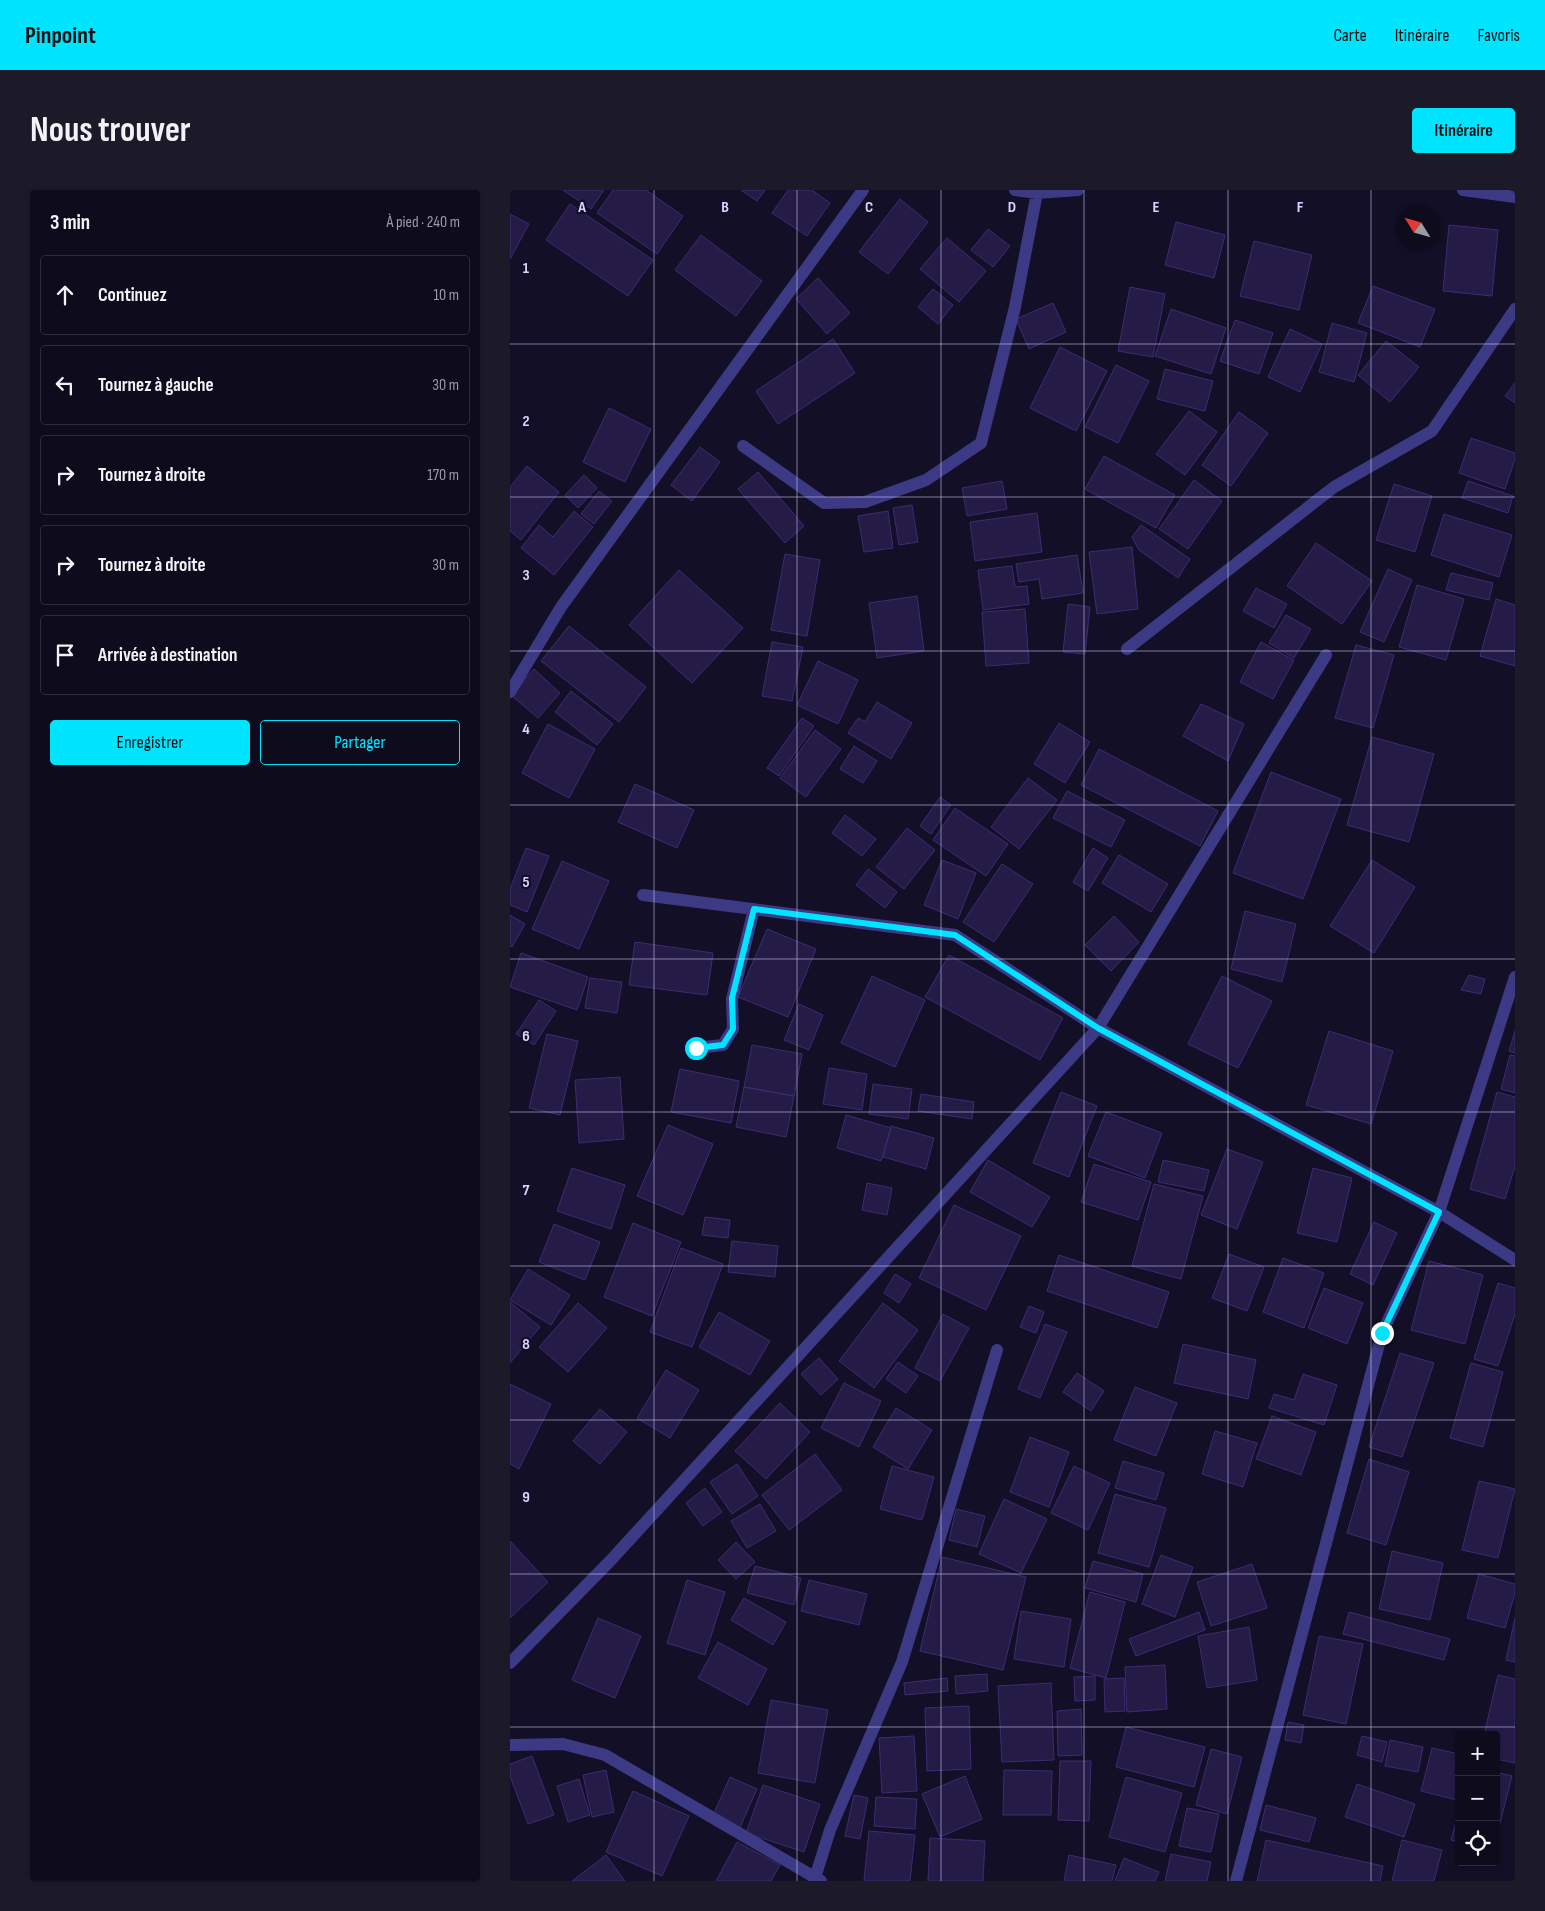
<!DOCTYPE html>
<html lang="fr">
<meta charset="utf-8">
<style>
body{margin:0;font-family:"Sofia Sans Condensed",sans-serif;background:#1c1929;color:#f1f3f6}
.controls{position:absolute;right:15px;bottom:15px;display:grid;overflow:hidden;border-radius:5px;box-shadow:0 1px 4px #0004}
.controls button{width:45px;height:45px;display:grid;place-items:center;padding:0;border:0;border-bottom:1px solid #2e2b3b;background:#0e0b1c;color:#f1f3f6;font:25px sans-serif}
.compass{position:absolute;left:885px;top:15px;width:45px;height:45px;border-radius:50%;background:#0e0b1c;box-shadow:0 1px 4px #0004;rotate:307deg}
.stop{position:absolute;width:15px;height:15px;margin:-11px;border:4px solid #00e5ff;border-radius:50%;background:#fff}
.stop.end{background:#00e5ff;border-color:#fff;box-shadow:0 1px 5px #0008}
.list{margin:0;padding:0;list-style:none}
h2{display:flex;justify-content:space-between;align-items:center;height:65px;margin:0;padding:0 20px;font-size:21px}
h2 small{font-size:16px;font-weight:400;color:#9b9ba3}
.list li{display:grid;grid-template-columns:32px 1fr auto;gap:15px;align-items:center;box-sizing:border-box;height:80px;margin:0 10px 10px;padding:0 10px;border:1px solid #2e2b3b;border-radius:5px}
.list b{display:block;font-size:19px;white-space:nowrap}
.list em{font-size:16px;font-style:normal;color:#9b9ba3}
.actions{display:flex;gap:10px;padding:15px 20px}
.actions a{flex:1;padding:11px 0;border:1px solid #00e5ff;border-radius:5px;text-align:center;font-size:18px;color:#00e5ff}
.actions .main{background:#00e5ff;color:#111}
.icon{flex:none;width:28px;height:28px;fill:none;stroke:currentColor;stroke-width:2;stroke-linecap:round;stroke-linejoin:round}
.map{position:relative;flex:none;width:1005px;height:1691px;overflow:hidden;border-radius:5px}
header{display:flex;align-items:center;gap:30px;box-sizing:border-box;height:70px;padding:0 25px;background:#00e5ff;color:#111}
header strong{font-size:24px}
nav{display:flex;gap:28px;margin-inline-start:auto;font-size:18px}
.intro{display:flex;align-items:center;justify-content:space-between;box-sizing:border-box;height:120px;padding:0 30px}
h1{margin:0;font-size:35px}
.button{padding:12px 22px;border-radius:5px;background:#00e5ff;color:#111;font-size:18px;font-weight:700}
main{display:flex;gap:30px;padding:0 30px}
aside{flex:1;background:#0e0b1c;border-radius:5px;box-shadow:0 1px 4px #0004}
.map>svg:first-child{display:block}
.building{fill:#241b47;stroke:#3b2d73}
.lines{fill:none;stroke-linecap:round;stroke-linejoin:round}
.minor{stroke:#3d3a85;stroke-width:12}
.route{stroke:#00e5ff;stroke-width:6}
.grid{fill:none;stroke:#d9d4ff;stroke-width:1;stroke-opacity:0.55}
.grid-label{font-size:16px;text-anchor:middle;font-weight:bold;fill:#d9d4ff;stroke:#130f26;stroke-width:4.5;stroke-linejoin:round;paint-order:stroke}
</style>
<header>
<strong>Pinpoint</strong>
<nav><a>Carte</a><a>Itinéraire</a><a>Favoris</a></nav>
</header>
<div class="intro"><h1>Nous trouver</h1><a class="button">Itinéraire</a></div>
<main>
<aside>
<h2>3 min<small>À pied · 240 m</small></h2>
<ul class="list">
<li><svg class="icon" aria-label="ahead" viewBox="0 0 24 24"><path d="M12 20V5M6 11l6-6 6 6"/></svg><div><b>Continuez</b></div><em>10 m</em></li>
<li><svg class="icon" aria-label="left" viewBox="0 0 24 24"><path d="M17 20v-9H6M10 6l-5 5 5 5"/></svg><div><b>Tournez à gauche</b></div><em>30 m</em></li>
<li><svg class="icon" aria-label="right" viewBox="0 0 24 24"><path d="M7 20v-9h11M14 6l5 5-5 5"/></svg><div><b>Tournez à droite</b></div><em>170 m</em></li>
<li><svg class="icon" aria-label="right" viewBox="0 0 24 24"><path d="M7 20v-9h11M14 6l5 5-5 5"/></svg><div><b>Tournez à droite</b></div><em>30 m</em></li>
<li><svg class="icon" aria-label="arrive" viewBox="0 0 24 24"><path d="M6 21V4h12l-3 4 3 4H6"/></svg><div><b>Arrivée à destination</b></div></li>
</ul>
<div class="actions"><a class="main">Enregistrer</a><a>Partager</a></div>
</aside>
<div class="map">
<svg width="1005" height="1691" viewBox="0 0 1005 1691">
<rect width="100%" height="100%" fill="#130f26"/>
<path class="building" d="M 53,0 L 94,0 L 81,19 Z
M 103,0 L 136,0 L 173,26 L 147,64 L 87,23 Z
M 231,0 L 255,0 L 247,11 Z
M 278,0 L 302,0 L 320,13 L 297,46 L 262,23 Z
M 390,9 L 418,32 L 378,84 L 349,62 Z
M 60,14 L 143,70 L 118,106 L 36,50 Z
M 0,24 L 19,34 L 0,69 Z
M 666,32 L 715,45 L 704,88 L 655,75 Z
M 939,35 L 988,40 L 982,106 L 933,101 Z
M 478,39 L 500,56 L 483,77 L 461,60 Z
M 191,45 L 252,91 L 226,126 L 165,80 Z
M 437,48 L 476,81 L 449,112 L 410,79 Z
M 744,51 L 802,65 L 789,120 L 730,106 Z
M 308,88 L 340,123 L 317,144 L 286,109 Z
M 863,96 L 925,119 L 910,157 L 848,133 Z
M 620,97 L 655,104 L 643,167 L 608,161 Z
M 423,99 L 443,115 L 428,134 L 408,117 Z
M 543,113 L 556,142 L 519,159 L 506,129 Z
M 661,119 L 716,138 L 701,184 L 645,166 Z
M 725,130 L 763,143 L 749,184 L 710,171 Z
M 822,133 L 857,143 L 844,192 L 809,182 Z
M 780,139 L 812,154 L 790,202 L 758,187 Z
M 323,149 L 345,183 L 268,234 L 246,201 Z
M 876,151 L 909,177 L 880,212 L 848,185 Z
M 550,157 L 597,181 L 566,241 L 520,218 Z
M 606,175 L 639,191 L 608,253 L 575,237 Z
M 655,179 L 703,191 L 695,221 L 647,209 Z
M 1005,193 L 1005,213 L 995,206 Z
M 99,218 L 141,239 L 115,292 L 73,272 Z
M 679,221 L 707,242 L 675,285 L 646,264 Z
M 729,222 L 758,243 L 721,296 L 692,275 Z
M 961,248 L 1005,263 L 1005,269 L 995,299 L 949,283 Z
M 190,257 L 210,272 L 182,311 L 161,295 Z
M 594,266 L 665,305 L 646,338 L 575,299 Z
M 17,276 L 49,302 L 11,350 L 0,341 L 0,297 Z
M 248,282 L 294,336 L 275,353 L 228,299 Z
M 74,285 L 87,298 L 68,318 L 55,305 Z
M 684,290 L 712,311 L 678,359 L 649,339 Z
M 492,291 L 497,319 L 457,326 L 452,298 Z
M 958,291 L 1003,306 L 998,323 L 952,308 Z
M 884,294 L 922,306 L 905,362 L 866,350 Z
M 89,301 L 102,311 L 84,334 L 71,324 Z
M 402,315 L 408,352 L 389,355 L 383,318 Z
M 64,321 L 83,337 L 44,385 L 11,358 L 29,335 L 43,347 Z
M 378,321 L 383,358 L 354,362 L 348,326 Z
M 527,323 L 532,362 L 465,371 L 460,332 Z
M 934,324 L 1002,345 L 989,387 L 921,365 Z
M 631,335 L 680,369 L 668,388 L 629,360 L 622,347 Z
M 806,353 L 862,391 L 832,434 L 777,396 Z
M 622,357 L 628,419 L 587,424 L 579,362 Z
M 275,364 L 310,370 L 297,446 L 261,440 Z
M 567,365 L 573,403 L 532,409 L 529,389 L 509,392 L 506,374 Z
M 502,376 L 505,397 L 517,396 L 519,414 L 473,420 L 468,380 Z
M 878,379 L 902,390 L 874,452 L 850,442 Z
M 169,380 L 233,438 L 182,493 L 119,435 Z
M 941,383 L 983,393 L 979,410 L 936,400 Z
M 907,395 L 954,409 L 936,470 L 889,457 Z
M 746,398 L 777,414 L 764,438 L 733,421 Z
M 407,406 L 414,461 L 367,468 L 359,413 Z
M 986,409 L 1005,415 L 1005,476 L 970,466 Z
M 558,414 L 580,417 L 575,464 L 553,462 Z
M 515,419 L 519,473 L 476,476 L 472,422 Z
M 776,425 L 801,439 L 784,468 L 759,453 Z
M 59,436 L 136,497 L 109,532 L 31,471 Z
M 262,452 L 293,457 L 282,511 L 252,506 Z
M 751,452 L 784,470 L 763,509 L 730,492 Z
M 846,455 L 884,465 L 863,538 L 825,528 Z
M 308,471 L 348,490 L 328,534 L 287,515 Z
M 24,479 L 50,503 L 28,528 L 1,505 Z
M 61,501 L 103,534 L 87,555 L 45,522 Z
M 367,512 L 402,533 L 381,569 L 338,543 L 348,528 L 355,532 Z
M 691,514 L 734,534 L 718,571 L 673,546 Z
M 292,528 L 304,536 L 269,586 L 257,578 Z
M 549,533 L 580,552 L 555,593 L 524,574 Z
M 38,534 L 85,559 L 59,608 L 12,583 Z
M 305,540 L 331,559 L 296,607 L 270,588 Z
M 862,547 L 924,564 L 899,652 L 837,635 Z
M 344,556 L 367,571 L 353,593 L 330,579 Z
M 589,559 L 708,621 L 690,656 L 571,595 Z
M 761,582 L 831,609 L 793,709 L 723,683 Z
M 518,588 L 547,610 L 509,659 L 481,637 Z
M 125,594 L 184,620 L 167,658 L 108,632 Z
M 557,601 L 615,630 L 601,657 L 543,628 Z
M 430,607 L 441,615 L 421,644 L 410,636 Z
M 445,618 L 498,654 L 476,686 L 423,650 Z
M 335,625 L 366,649 L 352,666 L 322,643 Z
M 397,638 L 425,660 L 394,699 L 366,677 Z
M 16,658 L 39,666 L 17,722 L 0,715 L 0,699 Z
M 583,658 L 598,668 L 578,701 L 563,692 Z
M 609,665 L 658,694 L 641,722 L 592,693 Z
M 432,670 L 466,683 L 448,729 L 414,715 Z
M 862,670 L 905,697 L 864,763 L 820,736 Z
M 52,671 L 99,691 L 69,759 L 22,739 Z
M 492,674 L 523,694 L 484,752 L 453,732 Z
M 358,679 L 387,702 L 375,718 L 346,695 Z
M 735,721 L 786,734 L 772,792 L 721,779 Z
M 0,725 L 15,734 L 2,757 L 0,756 Z
M 604,726 L 629,752 L 601,781 L 575,755 Z
M 257,739 L 306,759 L 278,827 L 228,807 Z
M 125,752 L 203,763 L 197,805 L 119,795 Z
M 11,763 L 78,787 L 67,820 L 0,797 Z
M 439,765 L 553,828 L 530,870 L 415,807 Z
M 959,785 L 975,789 L 971,804 L 951,800 Z
M 362,786 L 415,810 L 385,877 L 331,853 Z
M 712,786 L 762,811 L 728,878 L 678,854 Z
M 80,788 L 112,792 L 107,823 L 75,818 Z
M 29,810 L 46,821 L 24,855 L 6,844 Z
M 289,814 L 313,825 L 299,860 L 274,850 Z
M 819,841 L 883,861 L 861,934 L 796,915 Z
M 1005,841 L 1005,863 L 999,861 Z
M 37,844 L 68,851 L 50,925 L 19,918 Z
M 242,855 L 292,864 L 284,906 L 234,897 Z
M 1000,865 L 1005,866 L 1005,903 L 991,899 Z
M 319,878 L 357,884 L 352,920 L 313,914 Z
M 170,879 L 229,891 L 221,933 L 161,922 Z
M 110,887 L 114,949 L 69,953 L 65,890 Z
M 363,894 L 402,899 L 398,929 L 359,924 Z
M 234,897 L 284,906 L 276,947 L 226,937 Z
M 551,902 L 587,916 L 559,987 L 523,973 Z
M 987,902 L 1005,907 L 1005,976 L 995,1009 L 960,999 Z
M 411,904 L 464,912 L 462,929 L 408,921 Z
M 596,922 L 652,943 L 635,988 L 578,966 Z
M 336,925 L 381,938 L 371,971 L 327,958 Z
M 158,935 L 203,954 L 173,1025 L 127,1006 Z
M 381,936 L 424,948 L 416,979 L 373,967 Z
M 717,959 L 753,972 L 727,1039 L 691,1025 Z
M 478,970 L 540,1007 L 522,1037 L 460,1002 Z
M 653,970 L 699,980 L 694,1001 L 648,992 Z
M 584,974 L 641,992 L 628,1030 L 571,1012 Z
M 62,978 L 115,995 L 101,1039 L 47,1021 Z
M 803,978 L 842,988 L 827,1052 L 787,1043 Z
M 357,993 L 382,998 L 377,1025 L 352,1020 Z
M 644,994 L 693,1006 L 671,1089 L 622,1076 Z
M 444,1015 L 511,1046 L 476,1120 L 409,1088 Z
M 195,1027 L 220,1030 L 218,1048 L 192,1045 Z
M 864,1032 L 887,1043 L 863,1095 L 840,1084 Z
M 123,1033 L 171,1052 L 142,1126 L 94,1107 Z
M 44,1034 L 90,1052 L 75,1090 L 29,1072 Z
M 222,1051 L 268,1056 L 265,1087 L 218,1082 Z
M 171,1058 L 213,1074 L 182,1157 L 140,1142 Z
M 719,1064 L 754,1077 L 737,1121 L 702,1108 Z
M 549,1065 L 659,1102 L 647,1138 L 537,1101 Z
M 773,1068 L 814,1083 L 794,1138 L 753,1122 Z
M 919,1071 L 973,1085 L 955,1154 L 901,1140 Z
M 18,1079 L 60,1105 L 41,1135 L 0,1110 Z
M 385,1084 L 401,1094 L 389,1113 L 374,1103 Z
M 988,1093 L 1005,1098 L 1005,1124 L 988,1176 L 964,1169 Z
M 814,1098 L 853,1113 L 837,1154 L 798,1138 Z
M 0,1112 L 30,1137 L 0,1173 Z
M 68,1113 L 97,1138 L 58,1182 L 29,1157 Z
M 373,1113 L 408,1140 L 364,1198 L 329,1171 Z
M 519,1116 L 534,1122 L 526,1143 L 510,1137 Z
M 209,1122 L 260,1151 L 240,1185 L 189,1157 Z
M 433,1124 L 459,1138 L 430,1191 L 405,1178 Z
M 535,1134 L 557,1142 L 530,1208 L 508,1199 Z
M 673,1154 L 746,1170 L 738,1209 L 664,1193 Z
M 890,1163 L 924,1173 L 892,1267 L 859,1257 Z
M 309,1168 L 328,1189 L 311,1205 L 291,1184 Z
M 388,1172 L 408,1186 L 396,1203 L 376,1189 Z
M 961,1173 L 993,1182 L 973,1257 L 940,1248 Z
M 156,1180 L 189,1200 L 160,1248 L 127,1228 Z
M 567,1183 L 594,1201 L 581,1221 L 553,1202 Z
M 793,1184 L 827,1195 L 814,1235 L 759,1218 L 764,1204 L 784,1210 Z
M 334,1193 L 371,1211 L 349,1257 L 311,1238 Z
M 0,1194 L 41,1214 L 9,1279 L 0,1274 Z
M 625,1197 L 667,1213 L 646,1266 L 604,1250 Z
M 270,1213 L 300,1242 L 256,1289 L 225,1261 Z
M 386,1218 L 422,1240 L 398,1279 L 363,1257 Z
M 90,1219 L 117,1242 L 90,1274 L 63,1251 Z
M 762,1226 L 806,1242 L 791,1285 L 746,1269 Z
M 705,1241 L 747,1253 L 733,1297 L 692,1284 Z
M 520,1247 L 559,1262 L 539,1317 L 500,1302 Z
M 305,1264 L 332,1300 L 279,1340 L 252,1305 Z
M 859,1269 L 899,1282 L 876,1355 L 837,1343 Z
M 613,1271 L 654,1283 L 646,1310 L 605,1298 Z
M 227,1274 L 248,1306 L 222,1324 L 200,1292 Z
M 382,1276 L 424,1287 L 412,1330 L 370,1319 Z
M 564,1276 L 600,1293 L 578,1340 L 541,1323 Z
M 969,1291 L 1005,1299 L 988,1368 L 952,1360 Z
M 195,1298 L 212,1322 L 193,1336 L 176,1313 Z
M 605,1304 L 656,1318 L 639,1377 L 588,1363 Z
M 494,1309 L 537,1329 L 511,1383 L 469,1364 Z
M 250,1314 L 266,1341 L 237,1358 L 221,1331 Z
M 446,1319 L 475,1326 L 467,1357 L 439,1350 Z
M 0,1351 L 38,1392 L 0,1428 Z
M 226,1352 L 245,1372 L 226,1389 L 208,1370 Z
M 882,1361 L 933,1373 L 920,1430 L 869,1419 Z
M 651,1365 L 683,1377 L 665,1427 L 632,1414 Z
M 432,1367 L 516,1387 L 493,1480 L 410,1461 Z
M 583,1371 L 633,1384 L 626,1412 L 575,1398 Z
M 742,1374 L 757,1418 L 701,1436 L 687,1392 Z
M 245,1376 L 291,1388 L 284,1415 L 237,1403 Z
M 969,1384 L 1005,1394 L 1005,1403 L 995,1438 L 957,1428 Z
M 177,1390 L 215,1402 L 195,1465 L 157,1453 Z
M 299,1390 L 357,1404 L 349,1435 L 291,1421 Z
M 580,1402 L 615,1412 L 596,1488 L 560,1478 Z
M 234,1408 L 276,1432 L 263,1455 L 221,1430 Z
M 511,1421 L 561,1429 L 554,1477 L 504,1469 Z
M 689,1422 L 695,1440 L 626,1466 L 619,1449 Z
M 839,1422 L 940,1449 L 934,1470 L 833,1444 Z
M 88,1428 L 131,1446 L 105,1508 L 62,1490 Z
M 1005,1428 L 1005,1472 L 996,1470 Z
M 739,1437 L 747,1490 L 697,1498 L 688,1446 Z
M 809,1446 L 853,1454 L 836,1534 L 793,1525 Z
M 208,1452 L 257,1479 L 238,1515 L 188,1488 Z
M 655,1475 L 657,1519 L 617,1522 L 615,1477 Z
M 477,1484 L 478,1501 L 446,1504 L 445,1486 Z
M 988,1485 L 1005,1489 L 1005,1573 L 986,1569 L 986,1545 L 974,1545 Z
M 585,1486 L 585,1510 L 565,1511 L 564,1487 Z
M 437,1488 L 438,1501 L 395,1505 L 394,1493 Z
M 614,1488 L 615,1521 L 595,1522 L 594,1489 Z
M 541,1493 L 544,1570 L 492,1572 L 488,1496 Z
M 261,1510 L 318,1520 L 305,1593 L 248,1583 Z
M 459,1516 L 461,1579 L 417,1581 L 415,1518 Z
M 571,1519 L 572,1565 L 548,1566 L 547,1521 Z
M 778,1532 L 794,1535 L 791,1553 L 775,1550 Z
M 616,1537 L 695,1557 L 684,1597 L 606,1577 Z
M 404,1546 L 407,1601 L 372,1603 L 369,1548 Z
M 852,1546 L 877,1552 L 872,1572 L 847,1565 Z
M 880,1550 L 913,1557 L 908,1582 L 875,1576 Z
M 922,1558 L 949,1564 L 949,1601 L 947,1610 L 911,1601 Z
M 701,1559 L 732,1567 L 717,1624 L 686,1615 Z
M 22,1566 L 44,1625 L 18,1634 L 0,1586 L 0,1574 Z
M 550,1571 L 581,1571 L 579,1631 L 548,1630 Z
M 96,1580 L 104,1622 L 82,1627 L 73,1585 Z
M 494,1580 L 542,1581 L 541,1625 L 493,1625 Z
M 986,1582 L 1002,1586 L 986,1649 Z
M 455,1586 L 472,1629 L 430,1647 L 412,1604 Z
M 220,1587 L 247,1599 L 227,1644 L 200,1632 Z
M 616,1587 L 672,1603 L 655,1662 L 599,1647 Z
M 69,1589 L 80,1625 L 58,1632 L 47,1596 Z
M 847,1594 L 905,1614 L 894,1647 L 835,1627 Z
M 253,1595 L 310,1614 L 294,1662 L 236,1643 Z
M 123,1601 L 179,1626 L 152,1686 L 96,1662 Z
M 344,1605 L 358,1608 L 350,1649 L 335,1646 Z
M 366,1607 L 407,1609 L 405,1639 L 364,1636 Z
M 756,1615 L 806,1628 L 799,1652 L 750,1640 Z
M 677,1618 L 709,1624 L 701,1662 L 669,1656 Z
M 949,1620 L 949,1652 L 941,1650 Z
M 359,1641 L 405,1645 L 400,1691 L 354,1691 Z
M 420,1648 L 475,1651 L 473,1691 L 418,1691 Z
M 756,1650 L 873,1676 L 870,1691 L 747,1691 Z
M 892,1650 L 932,1660 L 924,1691 L 882,1691 Z
M 227,1652 L 270,1675 L 261,1691 L 206,1691 Z
M 661,1664 L 701,1672 L 697,1691 L 655,1691 Z
M 96,1665 L 115,1691 L 62,1691 Z
M 559,1665 L 606,1675 L 602,1691 L 554,1691 Z
M 614,1668 L 649,1682 L 645,1691 L 605,1691 Z"/>
<g class="lines">
<path class="minor" d="M 505,0 L 527,3 L 568,0
M 953,0 L 1005,7
M 233,256 L 314,313 L 355,312 L 416,290 L 471,253 L 505,117 L 527,3
M 617,459 L 824,297 L 922,241 L 1005,119
M 0,502 L 51,417 L 353,0
M 133,705 L 445,745 L 588,838 L 929,1022 L 1005,1070
M 186,858 L 213,855 L 223,839 L 222,809 L 244,719
M 0,1473 L 101,1370 L 588,838 L 816,465
M 0,1555 L 53,1554 L 95,1565 L 311,1691
M 304,1691 L 320,1640 L 392,1472 L 487,1160
M 726,1691 L 872,1143 L 929,1022 L 1005,787"/>
</g>
<g class="lines">
<path class="route" d="M 186,858 L 213,855 L 223,839 L 222,808 L 244,719 L 445,745 L 588,838 L 929,1022 L 872,1143"/>
</g>
<path class="grid" d="M 144,0 L 144,1691M 287,0 L 287,1691M 431,0 L 431,1691M 574,0 L 574,1691M 718,0 L 718,1691M 861,0 L 861,1691M 0,154 L 1005,154M 0,307 L 1005,307M 0,461 L 1005,461M 0,615 L 1005,615M 0,769 L 1005,769M 0,922 L 1005,922M 0,1076 L 1005,1076M 0,1230 L 1005,1230M 0,1384 L 1005,1384M 0,1537 L 1005,1537"/>
<g class="grid-label">
<text x="72" y="22">A</text>
<text x="215" y="22">B</text>
<text x="359" y="22">C</text>
<text x="502" y="22">D</text>
<text x="646" y="22">E</text>
<text x="790" y="22">F</text>
<text x="16" y="83">1</text>
<text x="16" y="236">2</text>
<text x="16" y="390">3</text>
<text x="16" y="544">4</text>
<text x="16" y="697">5</text>
<text x="16" y="851">6</text>
<text x="16" y="1005">7</text>
<text x="16" y="1159">8</text>
<text x="16" y="1312">9</text>
</g>
</svg>
<div class="controls">
<button>+</button>
<button>−</button>
<button><svg class="icon" aria-label="locate" viewBox="0 0 24 24"><circle cx="12" cy="12" r="6"/><path d="M12 2v4M12 18v4M2 12h4M18 12h4"/></svg></button>
</div>
<svg class="compass" viewBox="-18 -18 36 36"><path d="M0-13l5 13h-10z" fill="#e53935"/><path d="M0 13l5-13h-10z" fill="#9b9ba3"/></svg>
<div class="stop" style="left:186px;top:858px"></div>
<div class="stop end" style="left:872px;top:1143px"></div>
</div>
</main>
